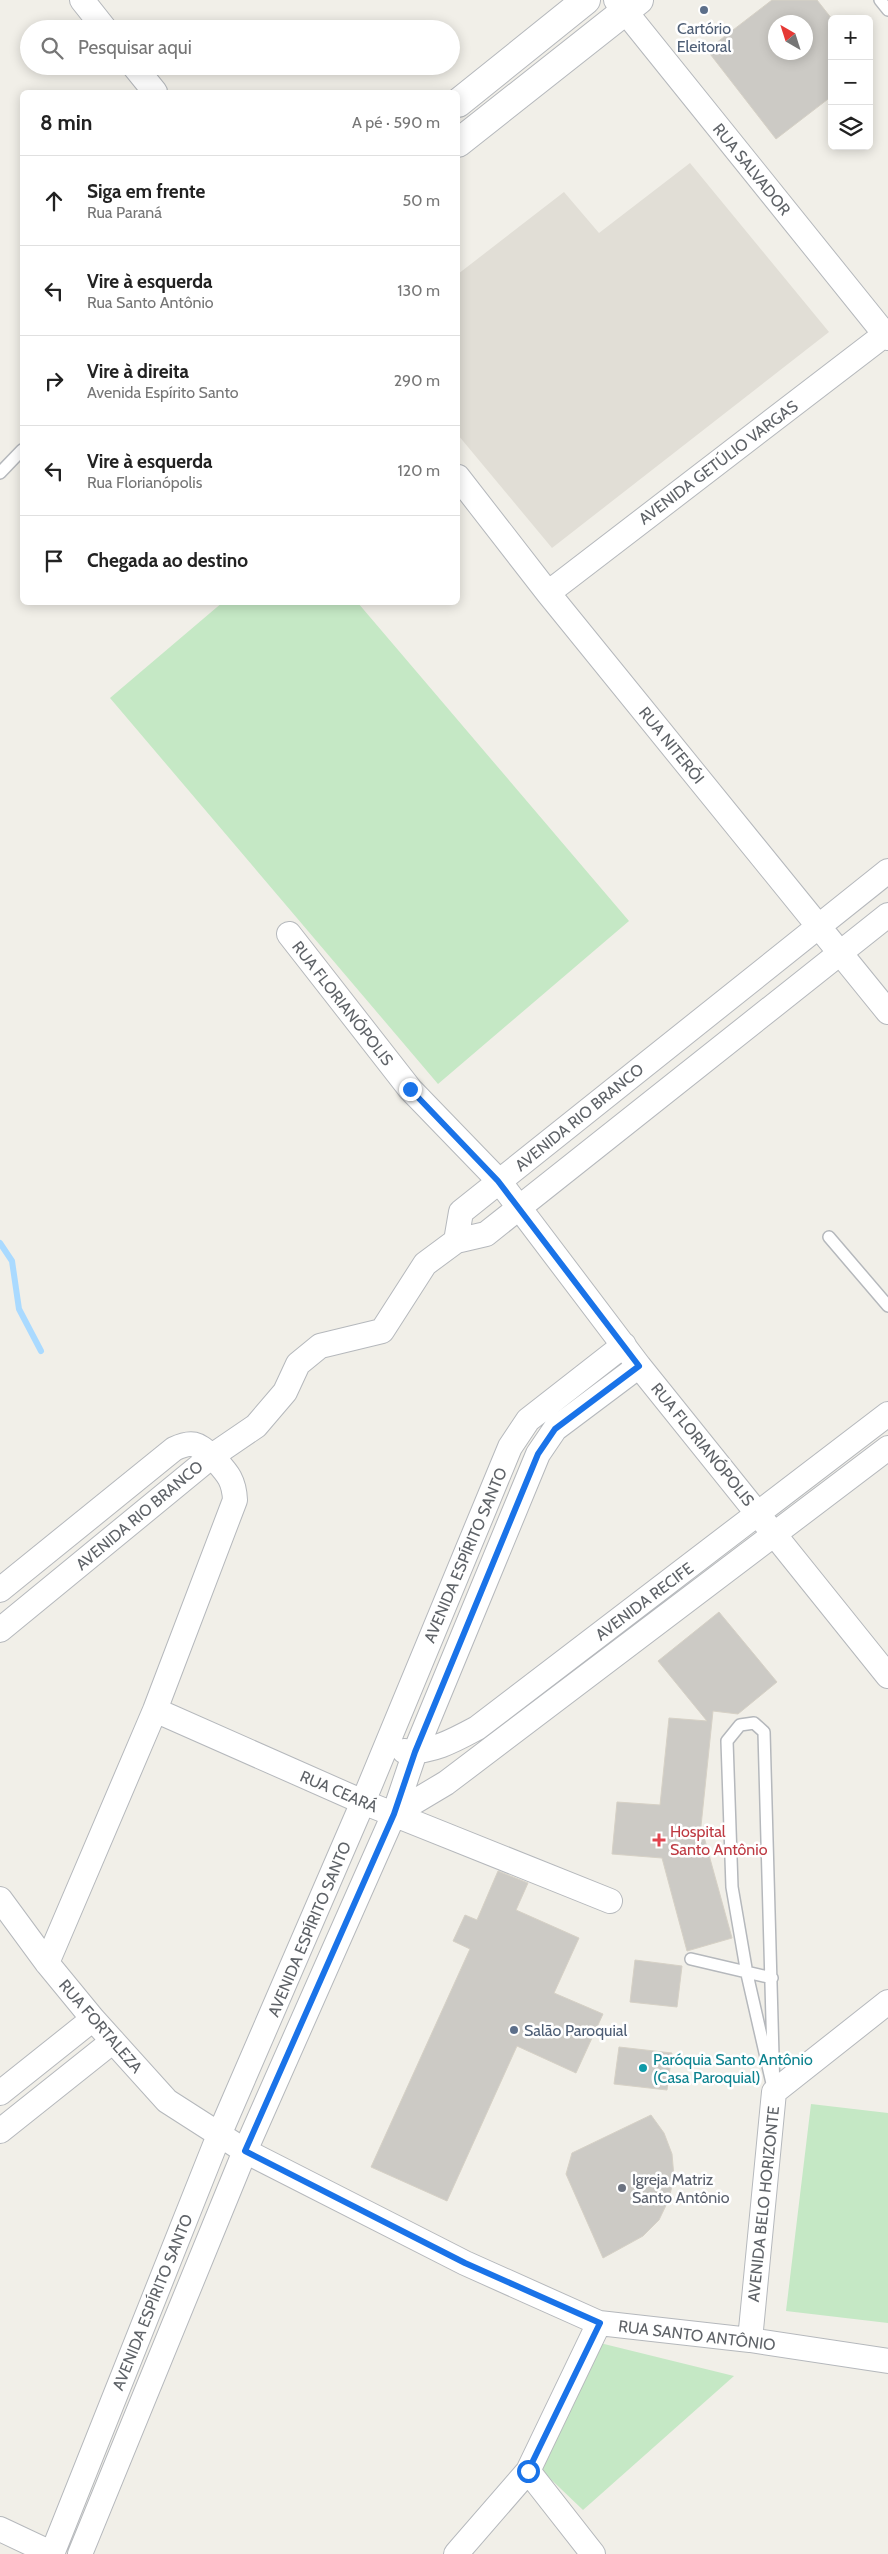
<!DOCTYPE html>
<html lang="pt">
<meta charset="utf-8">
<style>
body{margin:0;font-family:Cabin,sans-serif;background:#f6f6f6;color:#222}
.controls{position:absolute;right:15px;top:15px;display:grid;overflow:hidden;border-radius:8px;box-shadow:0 2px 12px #0003}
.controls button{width:45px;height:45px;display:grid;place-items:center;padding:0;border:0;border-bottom:1px solid #e0e0e0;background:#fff;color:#222;font:25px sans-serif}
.compass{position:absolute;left:768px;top:15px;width:45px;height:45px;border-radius:50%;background:#fff;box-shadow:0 2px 12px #0003;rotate:321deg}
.stop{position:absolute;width:15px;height:15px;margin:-11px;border:4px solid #1a73e8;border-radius:50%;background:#fff}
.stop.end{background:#1a73e8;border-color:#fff;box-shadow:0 1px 5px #0008}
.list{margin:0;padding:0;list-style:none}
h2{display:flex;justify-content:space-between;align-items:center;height:65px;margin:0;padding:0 20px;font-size:21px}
h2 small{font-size:16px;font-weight:400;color:#767676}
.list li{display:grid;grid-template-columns:32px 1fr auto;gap:15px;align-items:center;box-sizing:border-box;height:90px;padding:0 20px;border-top:1px solid #e0e0e0}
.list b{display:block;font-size:19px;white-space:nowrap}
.list p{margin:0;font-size:16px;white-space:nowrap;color:#767676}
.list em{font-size:16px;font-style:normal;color:#767676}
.icon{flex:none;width:28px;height:28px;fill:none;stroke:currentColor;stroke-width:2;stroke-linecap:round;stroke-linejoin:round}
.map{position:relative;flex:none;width:888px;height:2554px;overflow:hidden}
.search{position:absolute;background:#fff;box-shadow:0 2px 12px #0003;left:20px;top:20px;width:440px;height:55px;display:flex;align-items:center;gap:12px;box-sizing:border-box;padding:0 18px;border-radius:28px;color:#767676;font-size:19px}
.panel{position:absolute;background:#fff;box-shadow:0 2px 12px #0003;left:20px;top:90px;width:440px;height:515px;border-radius:8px}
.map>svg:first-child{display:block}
.education{fill:#e1ded6}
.green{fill:#c5e8c5}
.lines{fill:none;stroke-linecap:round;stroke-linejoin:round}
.stream{stroke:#aadaff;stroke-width:6}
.building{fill:#cccac5;stroke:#d6d1c6;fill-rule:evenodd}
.service-casing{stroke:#b5b8bc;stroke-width:14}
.minor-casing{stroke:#b5b8bc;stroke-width:26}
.tertiary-casing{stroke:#b5b8bc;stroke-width:30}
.service{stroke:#fff;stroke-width:11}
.minor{stroke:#fff;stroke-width:24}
.tertiary{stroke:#fff;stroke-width:28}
.route{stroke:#1a73e8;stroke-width:6}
.service-dot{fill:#5c6f8a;stroke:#fff;stroke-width:2}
.health-dot{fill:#e0444e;stroke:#fff;stroke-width:2}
.culture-dot{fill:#0f9aa8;stroke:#fff;stroke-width:2}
.worship-dot{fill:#6b7280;stroke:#fff;stroke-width:2}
.labels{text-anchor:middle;stroke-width:5;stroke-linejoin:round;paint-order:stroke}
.service-label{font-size:16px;fill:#4e5e75;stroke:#fff}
.street-label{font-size:16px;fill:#5f6368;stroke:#fff}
.health-label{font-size:16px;fill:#be3a42;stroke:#fff;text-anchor:start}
.culture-label{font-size:16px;fill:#0d838f;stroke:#fff;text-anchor:start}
.worship-label{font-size:16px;fill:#5b616d;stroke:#fff;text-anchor:start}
</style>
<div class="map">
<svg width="888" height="2554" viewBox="0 0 888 2554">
<rect width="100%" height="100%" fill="#f1efe8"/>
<path class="education" d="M 690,163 L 829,332 L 552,548 L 458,435 L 458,274 L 564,192 L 599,233 Z"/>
<path class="green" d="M 223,602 L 358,603 L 629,921 L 438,1084 L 110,698 Z
M 811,2104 L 888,2113 L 888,2323 L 786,2311 Z
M 600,2343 L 734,2376 L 583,2510 L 538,2467 Z"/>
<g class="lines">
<path class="stream" d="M 0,1243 L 12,1261 L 19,1309 L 41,1351"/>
</g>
<path class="building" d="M 772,0 L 817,0 L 832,19 L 832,96 L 776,139 L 707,50 ZM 776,22 L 806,22 L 806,52 L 776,52 Z
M 719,1612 L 777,1682 L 738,1714 L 713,1711 L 701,1826 L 732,1938 L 687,1951 L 662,1858 L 612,1854 L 617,1802 L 660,1805 L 669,1718 L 707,1721 L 658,1661 Z
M 498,1871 L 528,1883 L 516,1910 L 579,1938 L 554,1993 L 603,2014 L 576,2073 L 517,2046 L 447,2201 L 371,2167 L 470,1949 L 453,1941 L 465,1915 L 477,1920 Z
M 635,1960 L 682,1966 L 677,2007 L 630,2002 Z
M 619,2047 L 672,2053 L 667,2090 L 614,2084 Z
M 651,2115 L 664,2133 L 672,2154 L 674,2177 L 669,2199 L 659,2220 L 643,2236 L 603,2258 L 566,2174 L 572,2153 Z"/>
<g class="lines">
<defs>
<path id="service" d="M 880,0 L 888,10
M 0,473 L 22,450
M 829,1237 L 888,1306
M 754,1723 L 764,1732 L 774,2092 L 747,1974 L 732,1887 L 727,1741 L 740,1725 Z
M 691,1959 L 772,1978"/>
<path id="minor" d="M 82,0 L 105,29
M 616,0 L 888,338
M 134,66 L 155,92
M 458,477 L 548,593 L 888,1012
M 548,593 L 888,332
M 289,934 L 410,1089 L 499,1181 L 639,1366 L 888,1676
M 456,1241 L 461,1212 L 888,871
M 0,1590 L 174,1449 C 193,1440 197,1444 212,1456 L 0,1630
M 155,1710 L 363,1802 L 610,1901
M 404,1751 C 431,1753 453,1741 477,1728 L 888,1414
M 394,1814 L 446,1783 L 888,1448
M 0,1899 L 47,1963 L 93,2019 L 167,2101 L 245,2151 L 465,2263 L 599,2323 L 750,2340 L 888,2361
M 47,1963 L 155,1710 L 235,1500 C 234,1478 226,1472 212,1456 L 256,1426 L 285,1392 L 298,1364 L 320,1346 L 382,1331 L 425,1264 L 456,1241 L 486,1234 L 888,915
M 0,2093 L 93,2019
M 0,2131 L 113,2041
M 750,2340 L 774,2092 L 888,2002
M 528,2471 L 593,2554
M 0,2529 L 53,2554
M 52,2554 L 219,2135 L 363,1802 L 510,1447 L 528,1420 L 624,1345
M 80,2554 L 245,2151 L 394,1814 L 415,1752 L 538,1454 L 555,1429 L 639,1366
M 456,2554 L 528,2471 L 599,2323"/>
<path id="tertiary" d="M 458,103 L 586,0
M 458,143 L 639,0"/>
</defs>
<use href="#service" class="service-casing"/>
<use href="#minor" class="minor-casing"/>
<use href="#tertiary" class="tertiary-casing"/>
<use href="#service" class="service"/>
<use href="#minor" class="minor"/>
<use href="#tertiary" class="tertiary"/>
</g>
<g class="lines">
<path class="route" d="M 410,1089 L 498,1181 L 639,1366 L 555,1429 L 538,1454 L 415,1752 L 394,1814 L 245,2151 L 465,2263 L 600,2323 L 528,2471"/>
</g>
<g class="service-dot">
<circle cx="704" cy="10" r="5"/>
<circle cx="514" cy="2030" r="5"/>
</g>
<path class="health-dot" d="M656.5 1832.5h5v5h5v5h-5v5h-5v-5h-5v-5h5z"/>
<circle class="culture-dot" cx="643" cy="2068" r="5"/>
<circle class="worship-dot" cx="622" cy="2188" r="5"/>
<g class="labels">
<g class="service-label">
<text x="704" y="34">Cartório<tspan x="704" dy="18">Eleitoral</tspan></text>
<text x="524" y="2036" text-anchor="start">Salão Paroquial</text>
</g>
<g class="street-label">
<text transform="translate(752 169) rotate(51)" y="6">RUA SALVADOR</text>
<text transform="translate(718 462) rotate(-37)" y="6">AVENIDA GETÚLIO VARGAS</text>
<text transform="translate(672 745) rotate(51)" y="6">RUA NITERÓI</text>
<text transform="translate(343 1003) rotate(52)" y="6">RUA FLORIANÓPOLIS</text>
<text transform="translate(579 1117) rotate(-39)" y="6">AVENIDA RIO BRANCO</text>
<text transform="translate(703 1444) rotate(51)" y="6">RUA FLORIANÓPOLIS</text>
<text transform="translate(139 1515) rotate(-40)" y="6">AVENIDA RIO BRANCO</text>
<text transform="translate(465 1555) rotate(-67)" y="6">AVENIDA ESPÍRITO SANTO</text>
<text transform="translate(644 1601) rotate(-37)" y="6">AVENIDA RECIFE</text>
<text transform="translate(339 1791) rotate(23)" y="6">RUA CEARÁ</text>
<text transform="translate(309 1929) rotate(-67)" y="6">AVENIDA ESPÍRITO SANTO</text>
<text transform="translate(101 2026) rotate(49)" y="6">RUA FORTALEZA</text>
<text transform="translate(763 2204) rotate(-84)" y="6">AVENIDA BELO HORIZONTE</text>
<text transform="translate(152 2302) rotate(-68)" y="6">AVENIDA ESPÍRITO SANTO</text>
<text transform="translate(697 2335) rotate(7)" y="6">RUA SANTO ANTÔNIO</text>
</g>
<g class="health-label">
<text x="670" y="1837">Hospital<tspan x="670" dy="18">Santo Antônio</tspan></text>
</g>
<g class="culture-label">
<text x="653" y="2065">Paróquia Santo Antônio<tspan x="653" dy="18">(Casa Paroquial)</tspan></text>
</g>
<g class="worship-label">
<text x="632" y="2185">Igreja Matriz<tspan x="632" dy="18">Santo Antônio</tspan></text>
</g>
</g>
</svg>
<div class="controls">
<button>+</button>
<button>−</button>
<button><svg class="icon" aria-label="layers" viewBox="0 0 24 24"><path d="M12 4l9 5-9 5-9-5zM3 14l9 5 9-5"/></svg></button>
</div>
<svg class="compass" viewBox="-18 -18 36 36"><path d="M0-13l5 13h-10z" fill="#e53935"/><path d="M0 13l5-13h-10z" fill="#767676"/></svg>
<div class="stop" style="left:528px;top:2471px"></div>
<div class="stop end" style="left:410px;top:1089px"></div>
<div class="search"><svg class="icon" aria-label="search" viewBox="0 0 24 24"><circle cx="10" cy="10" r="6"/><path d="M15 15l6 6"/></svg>Pesquisar aqui</div>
<section class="panel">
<h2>8 min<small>A pé · 590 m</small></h2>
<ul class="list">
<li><svg class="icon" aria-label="ahead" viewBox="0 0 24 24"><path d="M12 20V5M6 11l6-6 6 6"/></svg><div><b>Siga em frente</b><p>Rua Paraná</p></div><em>50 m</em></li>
<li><svg class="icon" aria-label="left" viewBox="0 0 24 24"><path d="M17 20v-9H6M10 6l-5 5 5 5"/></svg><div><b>Vire à esquerda</b><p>Rua Santo Antônio</p></div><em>130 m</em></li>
<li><svg class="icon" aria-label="right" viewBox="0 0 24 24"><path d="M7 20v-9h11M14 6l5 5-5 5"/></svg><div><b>Vire à direita</b><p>Avenida Espírito Santo</p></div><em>290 m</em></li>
<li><svg class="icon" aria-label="left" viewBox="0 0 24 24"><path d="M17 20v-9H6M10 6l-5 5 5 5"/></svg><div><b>Vire à esquerda</b><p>Rua Florianópolis</p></div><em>120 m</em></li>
<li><svg class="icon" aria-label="arrive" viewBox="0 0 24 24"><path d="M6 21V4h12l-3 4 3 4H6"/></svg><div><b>Chegada ao destino</b></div></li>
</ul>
</section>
</div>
